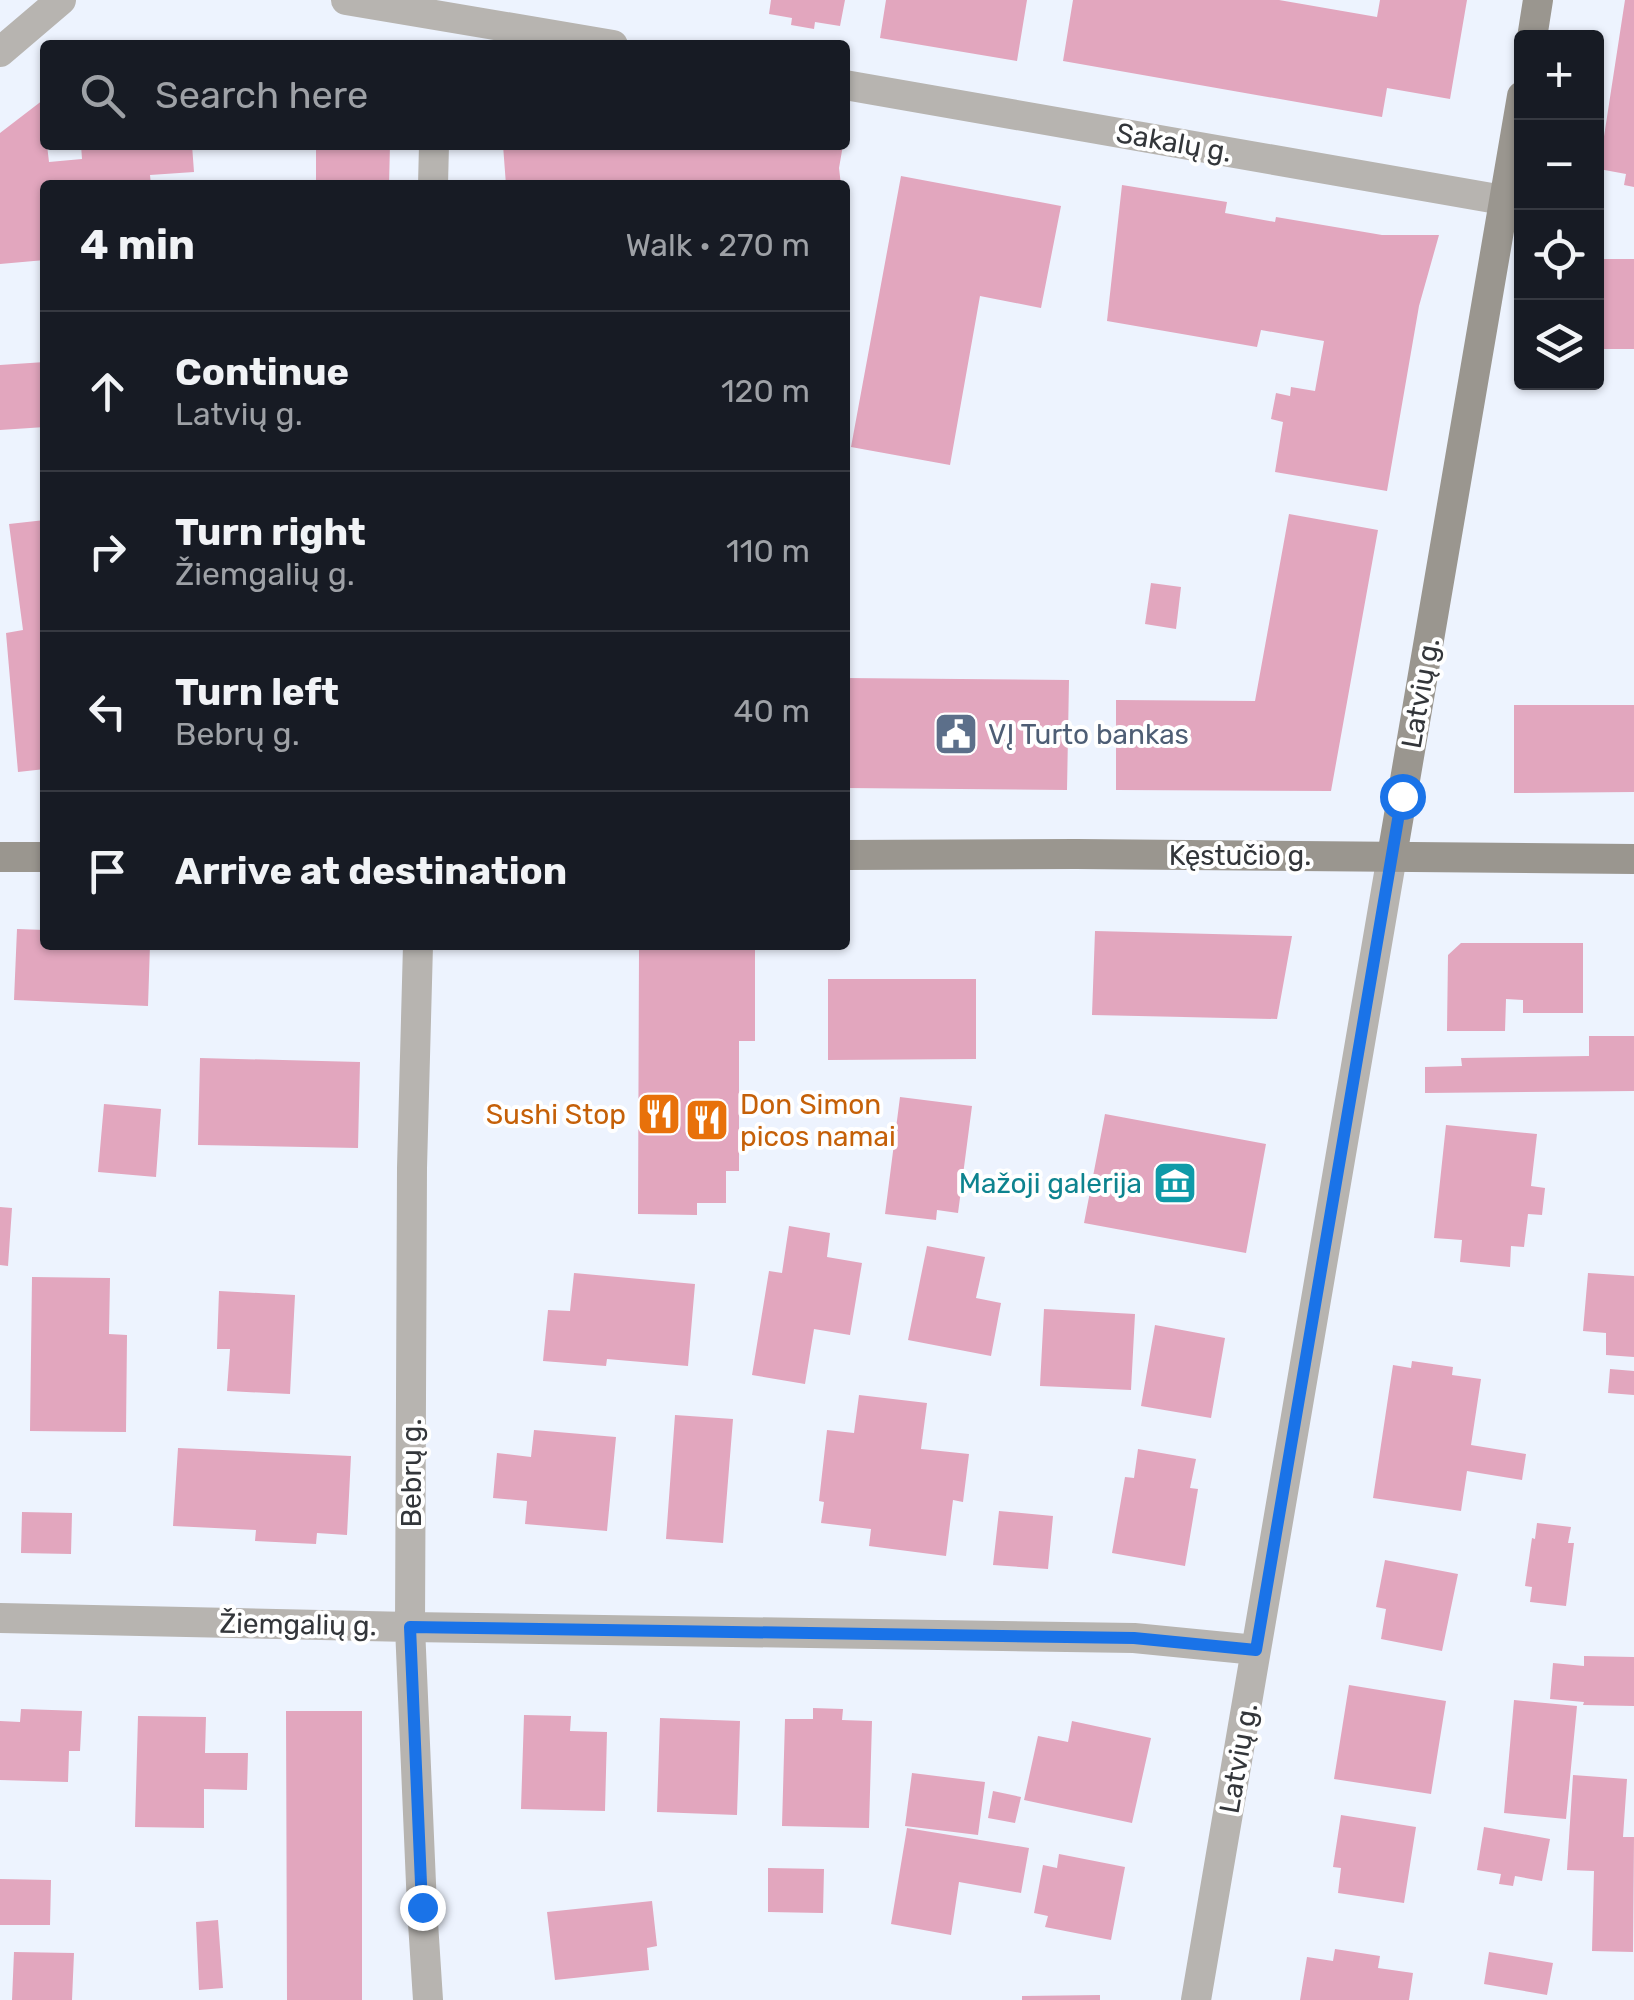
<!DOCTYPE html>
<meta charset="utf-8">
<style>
body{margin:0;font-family:Rubik,sans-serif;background:#20242c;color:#f1f3f6}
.controls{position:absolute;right:30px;top:30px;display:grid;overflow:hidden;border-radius:10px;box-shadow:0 2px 8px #0004}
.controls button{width:90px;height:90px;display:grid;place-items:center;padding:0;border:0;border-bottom:2px solid #363941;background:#171b24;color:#f1f3f6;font:50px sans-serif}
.stop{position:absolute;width:30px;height:30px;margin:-22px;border:8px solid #1a73e8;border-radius:50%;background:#fff}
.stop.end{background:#1a73e8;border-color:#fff;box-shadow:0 2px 10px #0008}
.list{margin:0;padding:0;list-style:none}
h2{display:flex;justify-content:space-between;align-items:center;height:130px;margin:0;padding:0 40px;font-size:42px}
h2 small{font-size:32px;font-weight:400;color:#9ea1a6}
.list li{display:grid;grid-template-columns:65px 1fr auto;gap:30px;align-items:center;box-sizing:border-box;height:160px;padding:0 40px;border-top:2px solid #363941}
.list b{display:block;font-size:38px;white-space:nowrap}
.list p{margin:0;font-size:32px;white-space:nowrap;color:#9ea1a6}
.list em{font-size:32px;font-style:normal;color:#9ea1a6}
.icon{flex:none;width:55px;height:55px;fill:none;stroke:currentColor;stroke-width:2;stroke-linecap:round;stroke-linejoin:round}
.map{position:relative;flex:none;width:1634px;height:2000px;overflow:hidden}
.search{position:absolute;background:#171b24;box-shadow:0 2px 8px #0004;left:40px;top:40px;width:810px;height:110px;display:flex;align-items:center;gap:25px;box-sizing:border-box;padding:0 35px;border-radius:10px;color:#9ea1a6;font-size:38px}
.panel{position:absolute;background:#171b24;box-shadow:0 2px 8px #0004;left:40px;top:180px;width:810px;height:770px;border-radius:10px}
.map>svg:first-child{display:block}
.building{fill:#e2a6be}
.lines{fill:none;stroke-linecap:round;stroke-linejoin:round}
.street{stroke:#b7b4b0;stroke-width:30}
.secondary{stroke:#9a968f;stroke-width:30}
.route{stroke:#1a73e8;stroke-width:12}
.labels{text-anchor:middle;stroke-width:8;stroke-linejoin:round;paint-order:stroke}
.street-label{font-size:28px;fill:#33363a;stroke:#fff}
.service-label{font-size:28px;fill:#4e5e75;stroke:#fff;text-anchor:start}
.food-label{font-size:28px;fill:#c56008;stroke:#fff;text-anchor:start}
.culture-label{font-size:28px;fill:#0d838f;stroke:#fff;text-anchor:end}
</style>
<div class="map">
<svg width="1634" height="2000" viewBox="0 0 1634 2000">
<rect width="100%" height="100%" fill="#edf3fe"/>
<path class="building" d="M 771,0 L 845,0 L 840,26 L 815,22 L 814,29 L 791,25 L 792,18 L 769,14 Z
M 886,0 L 1027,0 L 1017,61 L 880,38 Z
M 1073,0 L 1279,0 L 1377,17 L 1380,0 L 1467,0 L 1450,99 L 1387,88 L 1382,117 L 1063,61 Z
M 1625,0 L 1634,0 L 1634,187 L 1624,185 L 1626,174 L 1599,169 Z
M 43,100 L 45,145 L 47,145 L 49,162 L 82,159 L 81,145 L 192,145 L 194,172 L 150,175 L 151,185 L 45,185 L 45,260 L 0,264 L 0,133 Z
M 316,145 L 390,145 L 389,185 L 316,185 Z
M 503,145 L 843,145 L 839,168 L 841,185 L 506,185 Z
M 901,176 L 1061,206 L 1041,308 L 980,296 L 950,465 L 851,447 Z
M 1122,185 L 1227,202 L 1225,213 L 1275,222 L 1276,217 L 1382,235 L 1439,235 L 1419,306 L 1387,491 L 1275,472 L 1283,422 L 1271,419 L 1276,393 L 1290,396 L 1291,387 L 1315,391 L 1324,341 L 1261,330 L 1257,347 L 1107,321 Z
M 1596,259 L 1634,259 L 1634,349 L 1596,349 Z
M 45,362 L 45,427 L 0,430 L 0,365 Z
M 1289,514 L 1378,530 L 1331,791 L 1116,790 L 1116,700 L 1255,701 Z
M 45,520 L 45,769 L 18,772 L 6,633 L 23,630 L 9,524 Z
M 1151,583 L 1181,587 L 1176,629 L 1145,624 Z
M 845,678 L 1069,680 L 1067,790 L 845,788 Z
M 1514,705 L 1634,705 L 1634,792 L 1514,793 Z
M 17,929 L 45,930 L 45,945 L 150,945 L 148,1006 L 14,1000 Z
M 1095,931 L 1292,936 L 1277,1019 L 1092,1015 Z
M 1461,943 L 1583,943 L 1583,1013 L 1523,1013 L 1523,1000 L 1506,999 L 1505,1031 L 1447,1031 L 1448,955 Z
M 639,950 L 755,950 L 755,1041 L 739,1041 L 739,1171 L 726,1171 L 726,1203 L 697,1203 L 697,1215 L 638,1214 Z
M 828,979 L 976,979 L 976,1059 L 828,1060 Z
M 1589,1036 L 1634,1036 L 1634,1091 L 1425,1093 L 1425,1067 L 1462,1066 L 1461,1058 L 1589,1056 Z
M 200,1058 L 360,1062 L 358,1148 L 198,1145 Z
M 900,1097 L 972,1106 L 958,1213 L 937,1210 L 936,1220 L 885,1214 Z
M 104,1104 L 161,1109 L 156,1177 L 98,1172 Z
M 1105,1114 L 1266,1144 L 1246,1253 L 1084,1223 Z
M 1446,1125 L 1537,1134 L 1531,1186 L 1545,1188 L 1542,1215 L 1528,1214 L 1524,1247 L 1511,1246 L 1510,1267 L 1460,1262 L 1462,1240 L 1434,1238 Z
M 0,1207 L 12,1208 L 8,1266 L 0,1265 Z
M 789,1226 L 830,1233 L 827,1257 L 862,1263 L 850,1335 L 814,1329 L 805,1384 L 752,1375 L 769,1271 L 782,1273 Z
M 927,1246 L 985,1257 L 976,1298 L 1001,1303 L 991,1356 L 908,1340 Z
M 574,1273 L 695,1284 L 688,1366 L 607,1359 L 606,1366 L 543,1361 L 548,1310 L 570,1311 Z
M 1588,1273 L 1634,1276 L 1634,1357 L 1606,1355 L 1606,1333 L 1583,1331 Z
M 32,1277 L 110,1278 L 109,1334 L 127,1335 L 126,1432 L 30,1431 Z
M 219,1291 L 295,1295 L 290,1394 L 227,1391 L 230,1349 L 217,1349 Z
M 1044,1309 L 1135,1314 L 1131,1390 L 1040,1386 Z
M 1155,1325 L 1225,1338 L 1211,1418 L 1141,1406 Z
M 1412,1361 L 1453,1367 L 1452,1375 L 1481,1379 L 1471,1445 L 1526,1454 L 1522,1480 L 1467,1471 L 1461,1511 L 1373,1498 L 1393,1365 L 1411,1368 Z
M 1610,1369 L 1634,1371 L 1634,1395 L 1608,1393 Z
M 859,1395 L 927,1403 L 921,1449 L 969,1454 L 963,1502 L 953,1500 L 946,1556 L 869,1546 L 871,1529 L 821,1523 L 824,1502 L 819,1501 L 827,1430 L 854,1433 Z
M 675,1415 L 733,1419 L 723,1543 L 666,1539 Z
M 534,1430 L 616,1437 L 607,1531 L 525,1524 L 527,1501 L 493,1498 L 497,1453 L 531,1457 Z
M 178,1448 L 351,1456 L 347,1535 L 317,1533 L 316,1544 L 255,1541 L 256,1530 L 173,1526 Z
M 1138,1449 L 1196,1459 L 1190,1488 L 1198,1489 L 1185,1566 L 1112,1553 L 1125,1477 L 1134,1478 Z
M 999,1511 L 1053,1516 L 1048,1569 L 993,1565 Z
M 22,1512 L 72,1513 L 71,1554 L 21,1553 Z
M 1537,1523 L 1571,1527 L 1568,1543 L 1574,1543 L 1566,1606 L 1530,1602 L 1532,1587 L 1525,1586 L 1532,1538 L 1535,1539 Z
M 1385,1560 L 1458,1574 L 1442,1651 L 1381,1639 L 1386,1609 L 1376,1607 Z
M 1584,1656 L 1634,1657 L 1634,1706 L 1583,1705 L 1584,1702 L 1550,1699 L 1553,1663 L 1584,1666 Z
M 1349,1685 L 1446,1701 L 1431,1794 L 1334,1779 Z
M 1514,1700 L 1577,1706 L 1566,1819 L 1504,1813 Z
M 813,1708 L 843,1709 L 842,1720 L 872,1721 L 869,1828 L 782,1826 L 785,1719 L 813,1719 Z
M 21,1709 L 82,1711 L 80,1751 L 69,1751 L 68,1782 L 0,1780 L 0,1721 L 20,1722 Z
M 286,1711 L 362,1711 L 362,2000 L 287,2000 Z
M 524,1715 L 571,1716 L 570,1731 L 607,1732 L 605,1811 L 521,1809 Z
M 138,1716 L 206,1717 L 205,1753 L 248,1753 L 247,1790 L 204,1789 L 204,1828 L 135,1827 Z
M 660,1718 L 740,1721 L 737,1815 L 657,1812 Z
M 1072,1721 L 1151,1738 L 1132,1823 L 1024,1800 L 1038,1736 L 1068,1742 Z
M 912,1773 L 985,1782 L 978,1835 L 905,1826 Z
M 1573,1775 L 1627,1779 L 1623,1837 L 1634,1837 L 1633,1952 L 1592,1951 L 1594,1871 L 1567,1870 Z
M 993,1791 L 1021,1797 L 1015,1823 L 988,1818 Z
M 1341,1815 L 1416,1827 L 1404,1903 L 1338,1893 L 1341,1868 L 1333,1867 Z
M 1484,1827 L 1550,1839 L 1542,1881 L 1515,1876 L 1513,1886 L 1499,1884 L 1501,1874 L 1477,1870 Z
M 907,1828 L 1029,1848 L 1021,1893 L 959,1882 L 951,1935 L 891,1924 Z
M 1059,1854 L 1125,1867 L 1111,1940 L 1045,1927 L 1048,1916 L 1034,1913 L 1043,1865 L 1057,1868 Z
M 768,1868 L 824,1869 L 823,1913 L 768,1912 Z
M 0,1879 L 51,1880 L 50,1925 L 0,1925 Z
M 652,1901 L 657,1946 L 647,1948 L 649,1970 L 555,1980 L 547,1912 Z
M 218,1920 L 223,1988 L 199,1990 L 196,1922 Z
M 1335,1949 L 1380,1956 L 1378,1968 L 1413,1973 L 1409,2000 L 1300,2000 L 1307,1957 L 1333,1961 Z
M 14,1952 L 74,1953 L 72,2000 L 12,2000 Z
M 1489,1952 L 1553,1963 L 1547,1995 L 1484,1984 Z
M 1100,1995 L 1100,2000 L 1022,2000 L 1022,1996 Z"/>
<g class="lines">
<path class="street" d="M 346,0 L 613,45
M 0,52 L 61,0
M 845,85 L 1503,200
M 433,185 L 434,145
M 418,945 L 412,1168 L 410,1627 L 422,1907 L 428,2000
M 0,1618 L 410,1627 L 1134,1638 L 1256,1650
M 1196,2000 L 1392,856"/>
<path class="secondary" d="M 1532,38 L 1538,0
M 845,855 L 1076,854 L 1634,859
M 1392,856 L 1522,96
M 0,857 L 45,857"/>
</g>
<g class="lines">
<path class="route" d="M 422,1907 L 410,1627 L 1134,1638 L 1256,1650 L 1402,796"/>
</g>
<defs>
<symbol id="civic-square" viewBox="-11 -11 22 22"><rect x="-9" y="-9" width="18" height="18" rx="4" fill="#5c6f8a" stroke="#fff"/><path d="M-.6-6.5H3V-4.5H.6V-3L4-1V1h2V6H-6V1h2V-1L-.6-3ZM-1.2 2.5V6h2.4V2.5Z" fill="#fff"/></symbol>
<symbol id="restaurant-square" viewBox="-11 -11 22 22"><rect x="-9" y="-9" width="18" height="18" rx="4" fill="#e8710a" stroke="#fff"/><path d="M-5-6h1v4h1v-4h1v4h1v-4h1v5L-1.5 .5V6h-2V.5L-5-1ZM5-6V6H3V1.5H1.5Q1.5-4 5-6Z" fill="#fff"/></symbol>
<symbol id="museum-square" viewBox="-11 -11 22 22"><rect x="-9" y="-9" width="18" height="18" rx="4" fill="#0f9aa8" stroke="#fff"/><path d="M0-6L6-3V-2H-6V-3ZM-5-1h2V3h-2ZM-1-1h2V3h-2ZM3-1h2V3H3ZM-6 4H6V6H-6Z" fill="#fff"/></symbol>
</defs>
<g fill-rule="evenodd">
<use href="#civic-square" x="931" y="709" width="50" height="50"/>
<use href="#restaurant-square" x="634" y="1089" width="50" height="50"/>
<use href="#restaurant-square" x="682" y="1095" width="50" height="50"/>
<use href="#museum-square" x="1150" y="1158" width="50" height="50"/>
</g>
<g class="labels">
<g class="street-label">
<text transform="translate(1174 142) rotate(10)" y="10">Sakalų g.</text>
<text transform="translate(1420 693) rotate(-80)" y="10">Latvių g.</text>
<text x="1240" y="865">Kęstučio g.</text>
<text transform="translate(411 1473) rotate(-90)" y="10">Bebrų g.</text>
<text transform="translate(298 1624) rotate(1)" y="10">Žiemgalių g.</text>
<text transform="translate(1238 1758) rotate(-80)" y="10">Latvių g.</text>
</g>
<g class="service-label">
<text x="988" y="744">VĮ Turto bankas</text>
</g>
<g class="food-label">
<text x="740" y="1114">Don Simon<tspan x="740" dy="32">picos namai</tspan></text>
<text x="626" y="1124" text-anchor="end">Sushi Stop</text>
</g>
<g class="culture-label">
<text x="1142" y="1193">Mažoji galerija</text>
</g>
</g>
</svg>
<div class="controls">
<button>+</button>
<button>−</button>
<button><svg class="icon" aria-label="locate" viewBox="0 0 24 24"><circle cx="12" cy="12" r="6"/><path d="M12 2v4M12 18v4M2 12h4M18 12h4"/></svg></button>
<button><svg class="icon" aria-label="layers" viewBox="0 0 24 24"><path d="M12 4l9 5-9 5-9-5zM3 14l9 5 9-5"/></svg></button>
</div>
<div class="stop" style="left:1402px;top:796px"></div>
<div class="stop end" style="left:422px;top:1907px"></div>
<div class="search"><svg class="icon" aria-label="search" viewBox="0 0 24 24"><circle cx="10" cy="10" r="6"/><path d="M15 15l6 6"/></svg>Search here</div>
<section class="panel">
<h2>4 min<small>Walk · 270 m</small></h2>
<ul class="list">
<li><svg class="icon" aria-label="ahead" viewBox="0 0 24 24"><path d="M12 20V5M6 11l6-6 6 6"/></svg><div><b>Continue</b><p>Latvių g.</p></div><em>120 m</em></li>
<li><svg class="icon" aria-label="right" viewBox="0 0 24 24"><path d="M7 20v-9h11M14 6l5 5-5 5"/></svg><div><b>Turn right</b><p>Žiemgalių g.</p></div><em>110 m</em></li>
<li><svg class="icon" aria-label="left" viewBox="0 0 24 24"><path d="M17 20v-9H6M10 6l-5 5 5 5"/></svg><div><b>Turn left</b><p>Bebrų g.</p></div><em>40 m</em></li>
<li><svg class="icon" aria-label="arrive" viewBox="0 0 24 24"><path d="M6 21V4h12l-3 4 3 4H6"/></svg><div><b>Arrive at destination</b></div></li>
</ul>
</section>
</div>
